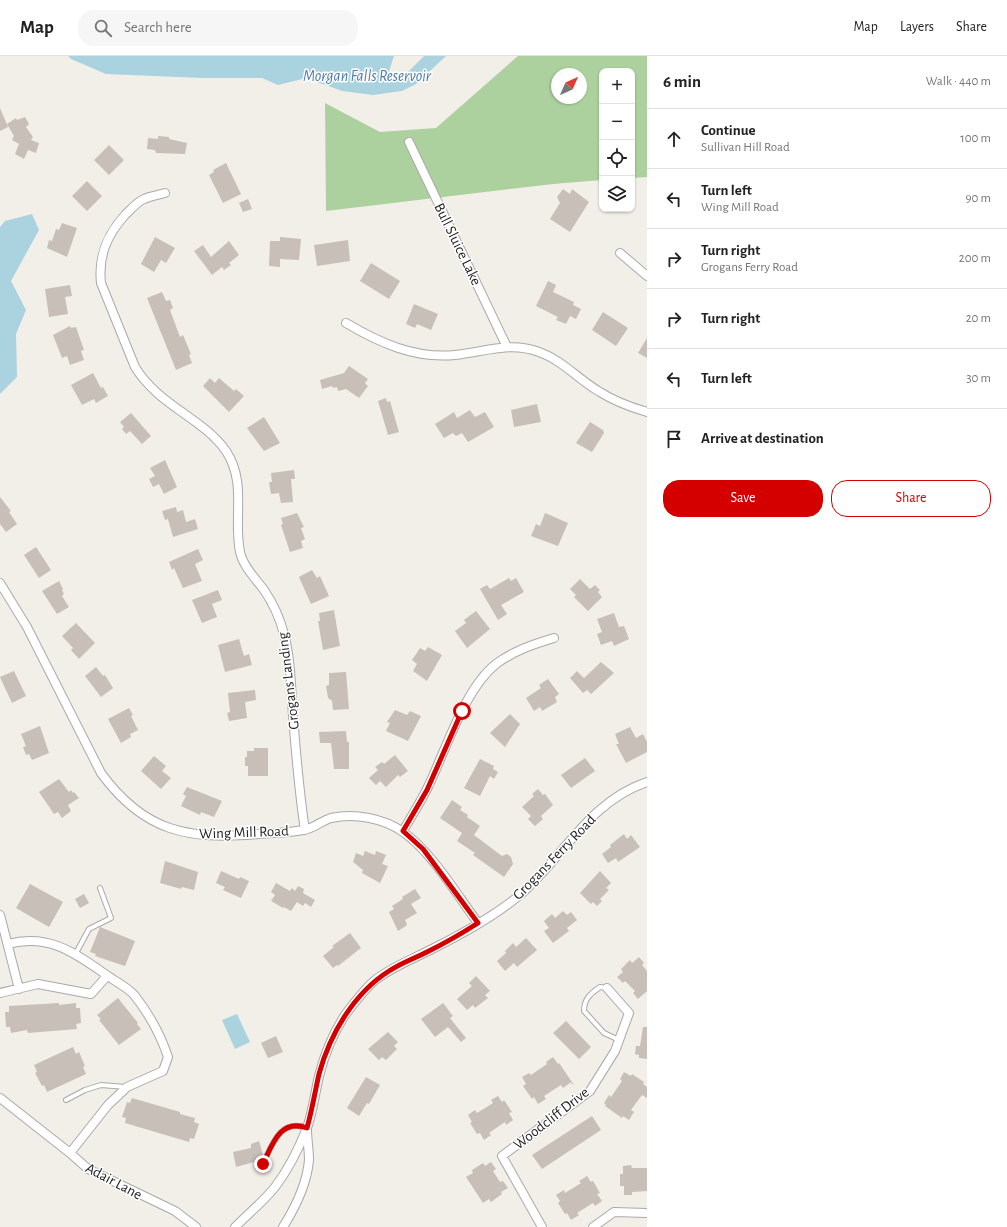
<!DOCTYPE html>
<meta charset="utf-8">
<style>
body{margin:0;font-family:"Alegreya Sans",sans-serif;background:#f6f6f6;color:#222}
.controls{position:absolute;right:12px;top:12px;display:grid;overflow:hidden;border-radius:8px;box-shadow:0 1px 3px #0004}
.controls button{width:36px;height:36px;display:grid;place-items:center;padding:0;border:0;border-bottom:1px solid #e0e0e0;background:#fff;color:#222;font:20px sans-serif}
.compass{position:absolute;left:551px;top:12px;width:36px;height:36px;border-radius:50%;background:#fff;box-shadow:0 1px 3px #0004;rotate:45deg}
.stop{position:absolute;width:12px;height:12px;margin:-9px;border:3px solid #d40000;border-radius:50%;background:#fff}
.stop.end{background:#d40000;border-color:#fff;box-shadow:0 1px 4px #0008}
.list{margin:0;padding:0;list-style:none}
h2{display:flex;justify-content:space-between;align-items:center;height:52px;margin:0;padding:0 16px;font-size:17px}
h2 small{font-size:13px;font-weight:400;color:#767676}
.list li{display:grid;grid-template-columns:26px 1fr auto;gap:12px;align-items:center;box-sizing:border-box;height:60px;padding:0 16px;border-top:1px solid #e0e0e0}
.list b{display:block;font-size:15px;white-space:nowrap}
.list p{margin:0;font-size:13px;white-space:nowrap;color:#767676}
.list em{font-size:13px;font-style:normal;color:#767676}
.actions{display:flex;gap:8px;padding:12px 16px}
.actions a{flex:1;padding:9px 0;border:1px solid #d40000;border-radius:16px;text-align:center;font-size:14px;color:#d40000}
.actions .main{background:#d40000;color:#fff}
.icon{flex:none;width:22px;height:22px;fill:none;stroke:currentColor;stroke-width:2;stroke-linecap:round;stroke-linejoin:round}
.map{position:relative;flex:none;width:647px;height:1171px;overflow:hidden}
header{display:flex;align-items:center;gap:24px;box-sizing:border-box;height:56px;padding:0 20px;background:#fff;border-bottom:1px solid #e0e0e0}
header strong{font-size:19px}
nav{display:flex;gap:22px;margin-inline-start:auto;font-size:14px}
.search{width:280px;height:36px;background:#f6f6f6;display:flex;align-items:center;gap:10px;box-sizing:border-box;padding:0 14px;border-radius:16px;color:#767676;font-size:15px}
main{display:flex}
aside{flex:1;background:#fff}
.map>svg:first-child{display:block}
.forest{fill:#add19e;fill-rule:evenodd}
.water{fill:#aad3df}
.building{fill:#c7bfb8}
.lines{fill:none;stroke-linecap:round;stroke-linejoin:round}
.service-casing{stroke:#a9a9a9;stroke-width:6}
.minor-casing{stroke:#a9a9a9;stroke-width:10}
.service{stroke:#fff;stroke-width:4}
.minor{stroke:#fff;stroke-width:8}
.route{stroke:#d40000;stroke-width:5}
.labels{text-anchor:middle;stroke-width:3;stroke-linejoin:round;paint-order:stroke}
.street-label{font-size:15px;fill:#222;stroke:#fff}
.water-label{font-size:16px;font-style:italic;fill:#4a7aab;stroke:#fff}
</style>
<header>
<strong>Map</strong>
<div class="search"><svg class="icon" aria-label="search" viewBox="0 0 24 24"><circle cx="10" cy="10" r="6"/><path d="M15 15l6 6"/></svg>Search here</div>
<nav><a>Map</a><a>Layers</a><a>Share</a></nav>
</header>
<main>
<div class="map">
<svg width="647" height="1171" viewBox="0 0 647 1171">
<rect width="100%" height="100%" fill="#f2efe9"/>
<path class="forest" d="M 518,0 L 647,0 L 647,121 L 632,122 L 632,15 L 602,15 L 602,124 L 553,128 L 326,155 L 325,47 L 380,76 L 436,72 ZM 557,18 L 581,18 L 581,42 L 557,42 Z"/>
<path class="water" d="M 68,0 L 394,0 L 387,21 L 408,16 L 424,0 L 446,0 L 416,28 L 402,35 L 373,39 L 342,35 L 306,22 L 278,29 L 262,22 L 202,22 L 106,18 L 71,3 Z
M 32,158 L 39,174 L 11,225 L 26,254 L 16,278 L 17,321 L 0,338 L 0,171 L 5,165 Z
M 237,958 L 250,986 L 235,993 L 222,964 Z"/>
<path class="building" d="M 0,52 L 8,71 L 0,75 Z
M 25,61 L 29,68 L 26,71 L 33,81 L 31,84 L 39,87 L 36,97 L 28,94 L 24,103 L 15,98 L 19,88 L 12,84 L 14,80 L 7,68 L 16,62 L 17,64 Z
M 158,80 L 169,81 L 169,83 L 187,87 L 185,98 L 156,97 L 155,94 L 147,93 L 148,82 L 158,83 Z
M 109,89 L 124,104 L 109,119 L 94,104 Z
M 226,107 L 241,138 L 223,147 L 209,119 L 214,116 L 213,114 Z
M 87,125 L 102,140 L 87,155 L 72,140 Z
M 563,133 L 570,138 L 572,133 L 589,146 L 570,176 L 550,163 L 560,147 L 557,141 Z
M 248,143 L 252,153 L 243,156 L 239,147 Z
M 62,167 L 77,172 L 67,201 L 47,192 L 49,184 L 52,185 L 56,173 L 59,174 Z
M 155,181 L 175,192 L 166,207 L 161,204 L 154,216 L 141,208 Z
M 280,181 L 301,183 L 299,204 L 280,203 L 280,211 L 269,210 L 270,185 L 280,185 Z
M 348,184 L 350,205 L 317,210 L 314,189 Z
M 229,185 L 239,199 L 229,207 L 231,209 L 224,214 L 222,211 L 212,219 L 194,195 L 203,189 L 211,201 Z
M 371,207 L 400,225 L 389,243 L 360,225 Z
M 548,225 L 556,229 L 553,236 L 574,246 L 573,249 L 581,253 L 576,263 L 570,260 L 566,268 L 556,264 L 558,261 L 536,250 Z
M 70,229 L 72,240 L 65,241 L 68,258 L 49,261 L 45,233 Z
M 162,236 L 166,245 L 170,244 L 173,252 L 170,254 L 180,281 L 183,279 L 191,298 L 189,299 L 192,307 L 176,314 L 147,242 Z
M 414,248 L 438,258 L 431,274 L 417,268 L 415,272 L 406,268 Z
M 603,256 L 628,272 L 616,290 L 592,274 Z
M 70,270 L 71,272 L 76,271 L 84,294 L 81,295 L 84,304 L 70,309 L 67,300 L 62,302 L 53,279 Z
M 647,282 L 647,302 L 638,297 Z
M 349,310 L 368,323 L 365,327 L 368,330 L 359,342 L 346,333 L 338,335 L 337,331 L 333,332 L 332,330 L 322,333 L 320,324 L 344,317 Z
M 93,317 L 101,332 L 103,331 L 108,340 L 96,347 L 94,343 L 82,349 L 71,329 Z
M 210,322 L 215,327 L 219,322 L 234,335 L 236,333 L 244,340 L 229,356 L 203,330 Z
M 386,342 L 387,346 L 390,345 L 399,376 L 388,379 L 378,345 Z
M 537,348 L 541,366 L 514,371 L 511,354 Z
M 470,354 L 475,361 L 485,356 L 494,371 L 468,386 L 462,377 L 456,380 L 453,377 L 444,382 L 435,368 L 454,356 L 457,362 Z
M 131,357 L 151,380 L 142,388 L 130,375 L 126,378 L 122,373 L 124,371 L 120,366 Z
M 264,361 L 280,387 L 264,395 L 247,372 Z
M 590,366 L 603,374 L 604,377 L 592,396 L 576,387 Z
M 165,404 L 177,431 L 164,438 L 159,428 L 153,431 L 149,423 L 155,420 L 150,412 Z
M 294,414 L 295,423 L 291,423 L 293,446 L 281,447 L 279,437 L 271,438 L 269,426 L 272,426 L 271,417 Z
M 0,441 L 11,455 L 9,456 L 17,468 L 6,476 L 0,468 Z
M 176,451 L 177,456 L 183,454 L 186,466 L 195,463 L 198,473 L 173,481 L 168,463 L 165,464 L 162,455 Z
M 297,457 L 304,471 L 301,472 L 305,483 L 301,485 L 303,492 L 290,496 L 281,469 L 283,468 L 281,462 Z
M 545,457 L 568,467 L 558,490 L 531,480 L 536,468 L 540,470 Z
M 36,491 L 51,514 L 39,522 L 24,499 Z
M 198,493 L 203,504 L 195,508 L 202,525 L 183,532 L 174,512 L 172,514 L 169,506 Z
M 312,514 L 317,522 L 320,520 L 329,540 L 311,548 L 299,521 Z
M 509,522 L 511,525 L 516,522 L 524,536 L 501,549 L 507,558 L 498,564 L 480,533 L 487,529 L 490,533 Z
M 580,523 L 590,533 L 595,529 L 600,534 L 598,536 L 602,541 L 588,555 L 574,541 L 576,539 L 570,533 Z
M 59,525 L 63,533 L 62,534 L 64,538 L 62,540 L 69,551 L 57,558 L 42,535 Z
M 218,534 L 222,544 L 212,548 L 217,561 L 202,567 L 192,544 Z
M 334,554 L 340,590 L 323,594 L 318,565 L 320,565 L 319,557 Z
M 476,555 L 490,573 L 467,592 L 455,575 L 466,567 L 464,564 Z
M 614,557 L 619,571 L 624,570 L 629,583 L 614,590 L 612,585 L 601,589 L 597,578 L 602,576 L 597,563 Z
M 76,567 L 95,587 L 79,603 L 71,594 L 73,592 L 62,580 Z
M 239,583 L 244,600 L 249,598 L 252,609 L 225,616 L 218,589 Z
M 428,591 L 442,599 L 427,625 L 413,615 L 417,608 L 412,604 L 420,592 L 425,595 Z
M 601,606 L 614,617 L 591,638 L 587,634 L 583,637 L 570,622 L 577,615 L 584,622 Z
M 96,611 L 103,620 L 105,619 L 113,632 L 101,641 L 85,620 Z
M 14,615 L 26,640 L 12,647 L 0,621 Z
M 346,616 L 349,653 L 333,654 L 332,645 L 328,642 L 326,630 L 329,629 L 329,617 Z
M 548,623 L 559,638 L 555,641 L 557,646 L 542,655 L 540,651 L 534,655 L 526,642 L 541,632 L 539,629 Z
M 255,634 L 256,644 L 245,646 L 247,662 L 229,665 L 227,657 L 230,656 L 228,637 Z
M 129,652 L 133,659 L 131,660 L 138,674 L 130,678 L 131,681 L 121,687 L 108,663 Z
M 395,654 L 407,659 L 410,655 L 421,660 L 408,685 L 386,675 L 390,667 L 387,666 Z
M 510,658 L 520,668 L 505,691 L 490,677 Z
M 40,670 L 49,697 L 32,704 L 29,698 L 26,699 L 23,691 L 26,690 L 21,678 Z
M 630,671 L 636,682 L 643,678 L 647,686 L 647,696 L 626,707 L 616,688 L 619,688 L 615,678 Z
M 346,675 L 347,686 L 349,686 L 349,713 L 334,713 L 331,687 L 320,687 L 319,676 Z
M 254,692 L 268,692 L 268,720 L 248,720 L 248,710 L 245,710 L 245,701 L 247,701 L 247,695 L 254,695 Z
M 395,699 L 408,715 L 400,721 L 398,719 L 386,731 L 380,725 L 376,729 L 369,722 L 378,714 L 375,711 L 382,706 L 384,708 Z
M 154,700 L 166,710 L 162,715 L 171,722 L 161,733 L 141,715 Z
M 585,702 L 595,715 L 571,732 L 561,719 Z
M 480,703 L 494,710 L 493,713 L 498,716 L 494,723 L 490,720 L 480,740 L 464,732 Z
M 59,723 L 69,736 L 71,734 L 73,737 L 74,736 L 79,742 L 68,749 L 71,755 L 62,762 L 58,756 L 54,758 L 39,736 Z
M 187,731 L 222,745 L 214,761 L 201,756 L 200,759 L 181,750 L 186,740 L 183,738 Z
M 538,733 L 543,739 L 545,738 L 553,749 L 541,760 L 543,763 L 535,770 L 528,763 L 531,760 L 522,751 L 534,740 L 532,738 Z
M 452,744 L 462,751 L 460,754 L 468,759 L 467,761 L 480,770 L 474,779 L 502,800 L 507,798 L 511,801 L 513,808 L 504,821 L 473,799 L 475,797 L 457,785 L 462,777 L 440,762 Z
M 624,778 L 627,783 L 631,779 L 640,791 L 618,806 L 616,802 L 608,807 L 602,798 L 611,791 L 610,789 Z
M 365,795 L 375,799 L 376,795 L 386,799 L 382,808 L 388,810 L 380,827 L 362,817 L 363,814 L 353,806 L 356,797 L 363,800 Z
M 165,805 L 198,816 L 194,834 L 182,831 L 181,833 L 160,827 Z
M 221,815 L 239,823 L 240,821 L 249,825 L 241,842 L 223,834 L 225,831 L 216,827 Z
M 600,815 L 611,827 L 606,832 L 609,834 L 600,843 L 602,845 L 597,850 L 593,846 L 591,848 L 580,837 Z
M 276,827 L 290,835 L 292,832 L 295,835 L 298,830 L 304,833 L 303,837 L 315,844 L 311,851 L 305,847 L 303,850 L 297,846 L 291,855 L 284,851 L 283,852 L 271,845 L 275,839 L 271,836 Z
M 30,828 L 63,846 L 49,871 L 16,852 Z
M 415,833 L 421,842 L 411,848 L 417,857 L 405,864 L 407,868 L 406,870 L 398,875 L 389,856 L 394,853 L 392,850 L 403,843 L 402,841 Z
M 84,838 L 89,847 L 80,852 L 75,843 Z
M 563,855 L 567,859 L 571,856 L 577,864 L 567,872 L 569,875 L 553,887 L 544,875 L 549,872 L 544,865 L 552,858 L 555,862 Z
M 100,871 L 135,885 L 125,910 L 95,900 L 96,898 L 90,896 Z
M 350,877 L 361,892 L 338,910 L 337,909 L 333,912 L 323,900 L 334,891 L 332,890 Z
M 526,882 L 537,894 L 517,911 L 514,907 L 505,915 L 497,905 L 506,897 L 505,895 L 513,887 L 516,891 Z
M 639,901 L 644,907 L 642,909 L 647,915 L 647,935 L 638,943 L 633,937 L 635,935 L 625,925 L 623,927 L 617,921 L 623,916 L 621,913 L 630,904 L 632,907 Z
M 476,920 L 490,935 L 485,939 L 488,942 L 475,952 L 473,949 L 467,954 L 457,943 L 472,930 L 469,927 Z
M 118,942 L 138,967 L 137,968 L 141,973 L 119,989 L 99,964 L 101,963 L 97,959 Z
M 59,947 L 59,949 L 76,947 L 76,952 L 80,952 L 81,967 L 76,968 L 77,973 L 28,977 L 27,974 L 11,977 L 10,971 L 6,971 L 5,956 L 9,956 L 9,950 Z
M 443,947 L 453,960 L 450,962 L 466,982 L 461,986 L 448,971 L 435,981 L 421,963 Z
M 566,965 L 591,991 L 579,1003 L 553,977 Z
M 643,971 L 647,971 L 647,1003 L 639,1002 L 639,999 L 635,998 L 636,990 L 640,990 Z
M 388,976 L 398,986 L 394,990 L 397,993 L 386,1004 L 382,1001 L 379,1004 L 368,993 Z
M 276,980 L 283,996 L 268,1002 L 261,987 Z
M 73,991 L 76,998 L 79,996 L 85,1010 L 83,1011 L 86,1018 L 47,1036 L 44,1029 L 42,1030 L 35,1017 L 37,1016 L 34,1009 Z
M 553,1001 L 558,1008 L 559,1007 L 574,1029 L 569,1026 L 570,1027 L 563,1032 L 561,1029 L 544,1040 L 546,1043 L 538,1048 L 534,1041 L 532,1043 L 523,1030 L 526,1028 L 522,1021 L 529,1017 L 531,1019 L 547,1008 L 546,1006 Z
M 624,1016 L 631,1020 L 632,1018 L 644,1026 L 643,1028 L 647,1031 L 647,1042 L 642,1039 L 631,1054 L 634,1056 L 629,1064 L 623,1060 L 622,1062 L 605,1050 L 606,1049 L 604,1047 L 609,1039 L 611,1041 L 622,1025 L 620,1023 Z
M 366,1021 L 380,1029 L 369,1048 L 367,1047 L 359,1060 L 347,1052 Z
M 498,1040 L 502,1046 L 504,1044 L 512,1056 L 509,1057 L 513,1064 L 506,1069 L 505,1066 L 489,1077 L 491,1079 L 484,1084 L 480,1077 L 477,1078 L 470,1067 L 472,1066 L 468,1059 L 475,1054 L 477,1057 L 493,1047 L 491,1044 Z
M 132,1042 L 180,1056 L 180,1058 L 195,1062 L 194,1066 L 199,1068 L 194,1083 L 190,1082 L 189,1086 L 125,1067 L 126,1062 L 122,1061 L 127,1046 L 130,1047 Z
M 592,1060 L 601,1074 L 542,1113 L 532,1099 Z
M 259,1085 L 263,1099 L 261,1104 L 236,1111 L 233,1096 L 251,1092 L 251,1088 Z
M 491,1106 L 496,1113 L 493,1115 L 500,1126 L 503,1125 L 508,1132 L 501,1136 L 502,1138 L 491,1146 L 489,1143 L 483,1147 L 466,1121 L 473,1117 L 472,1114 L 483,1107 L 485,1110 Z
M 631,1109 L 632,1112 L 647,1112 L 647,1135 L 632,1136 L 632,1139 L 624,1139 L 624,1130 L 620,1130 L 620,1118 L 623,1118 L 623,1110 Z
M 587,1120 L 591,1126 L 593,1125 L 600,1137 L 597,1138 L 602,1145 L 595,1150 L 593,1147 L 577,1157 L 579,1159 L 571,1164 L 567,1157 L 565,1158 L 558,1147 L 560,1145 L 556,1139 L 564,1134 L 565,1137 L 581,1127 L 579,1125 Z"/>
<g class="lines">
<defs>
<path id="service" d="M 76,897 L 89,873 L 111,862 L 100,832
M 607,932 L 600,931 C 590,938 584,943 584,955 L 604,977 L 619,984
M 66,1044 L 85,1034 L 101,1029 L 126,1031
M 263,1108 C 272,1089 280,1062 307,1072"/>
<path id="minor" d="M 409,86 L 507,291
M 165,137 C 158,139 150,140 144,143 C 137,146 130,154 125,159 C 107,179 98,200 101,227 L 135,311 C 159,350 203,362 226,395 C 247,427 233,461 240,496 C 243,510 255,522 264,534 C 273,547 280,563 284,578 C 291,604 291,633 293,660 C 296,698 299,736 305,774
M 620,197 L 647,220
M 346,267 C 380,287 415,303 455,299 C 484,296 510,285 539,296 C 562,304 579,324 600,336 C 614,345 630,351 647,356
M 0,527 L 27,571 L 101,717 C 144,776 188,784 258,778 C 273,777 288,777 303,774 C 313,773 321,765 331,762 C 355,757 383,762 403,776 C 432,796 457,839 478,867
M 403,775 C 411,761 420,747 427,733 C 445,697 464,633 496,608 C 513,595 534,588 554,582
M 0,859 L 19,933
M 8,888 C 50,877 76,898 108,920 C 116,926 129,932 135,940 C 149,958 161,980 168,1001 L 163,1015 L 127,1031 L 108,1049 L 70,1097
M 0,937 L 38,928 L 91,938 L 107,920
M 0,1042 L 70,1097 L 88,1113 L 175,1155 L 196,1171
M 235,1171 C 248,1158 264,1145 275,1131 C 288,1114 299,1092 307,1072 C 313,1055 315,1037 319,1020 C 324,1000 334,976 345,959 C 354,947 363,935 374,925 C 391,911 413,903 432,893 C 462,878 495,860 521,838 C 564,800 590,745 647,726
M 283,1171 C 295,1152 307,1128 309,1104 C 309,1094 307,1083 307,1073
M 542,1171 L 502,1100 L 590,1035 L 615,995 L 629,957 L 607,932
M 593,1171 L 614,1156 L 647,1157"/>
</defs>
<use href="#service" class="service-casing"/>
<use href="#minor" class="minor-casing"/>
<use href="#service" class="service"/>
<use href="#minor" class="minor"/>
</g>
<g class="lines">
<path class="route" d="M 263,1108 C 272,1089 280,1062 307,1072 C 312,1054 315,1036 319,1018 C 330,978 354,937 389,915 C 401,907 415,902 427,896 C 445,887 461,878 478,867 L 423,793 L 403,775 L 427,734 L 462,655"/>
</g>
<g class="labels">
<g class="street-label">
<text transform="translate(458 188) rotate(64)" y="5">Bull Sluice Lake</text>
<text transform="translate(288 625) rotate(-97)" y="5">Grogans Landing</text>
<text transform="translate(244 776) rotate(-2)" y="5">Wing Mill Road</text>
<text transform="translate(554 801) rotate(-46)" y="5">Grogans Ferry Road</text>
<text transform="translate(551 1062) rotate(-38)" y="5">Woodcliff Drive</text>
<text transform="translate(114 1125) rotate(28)" y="5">Adair Lane</text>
</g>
<g class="water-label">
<text x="367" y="25">Morgan Falls Reservoir</text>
</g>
</g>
</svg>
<div class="controls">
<button>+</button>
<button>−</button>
<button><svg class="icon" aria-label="locate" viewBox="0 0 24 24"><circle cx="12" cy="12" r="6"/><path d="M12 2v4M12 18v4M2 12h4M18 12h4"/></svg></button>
<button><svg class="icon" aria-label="layers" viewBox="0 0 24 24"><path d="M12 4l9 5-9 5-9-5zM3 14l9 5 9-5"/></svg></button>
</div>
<svg class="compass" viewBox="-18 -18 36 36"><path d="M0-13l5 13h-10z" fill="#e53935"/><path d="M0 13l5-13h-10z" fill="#767676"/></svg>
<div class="stop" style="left:462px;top:655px"></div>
<div class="stop end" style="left:263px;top:1108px"></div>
</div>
<aside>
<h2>6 min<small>Walk · 440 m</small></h2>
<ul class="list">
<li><svg class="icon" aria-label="ahead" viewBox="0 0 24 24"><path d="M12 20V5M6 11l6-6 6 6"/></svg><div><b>Continue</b><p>Sullivan Hill Road</p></div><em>100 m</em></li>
<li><svg class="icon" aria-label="left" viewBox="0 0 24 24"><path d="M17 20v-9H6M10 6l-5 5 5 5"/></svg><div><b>Turn left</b><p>Wing Mill Road</p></div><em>90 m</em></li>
<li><svg class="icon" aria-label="right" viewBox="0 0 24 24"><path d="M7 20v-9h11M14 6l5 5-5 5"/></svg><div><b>Turn right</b><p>Grogans Ferry Road</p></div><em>200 m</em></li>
<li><svg class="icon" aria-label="right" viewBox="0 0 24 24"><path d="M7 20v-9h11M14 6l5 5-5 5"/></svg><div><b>Turn right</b></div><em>20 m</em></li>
<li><svg class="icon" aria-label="left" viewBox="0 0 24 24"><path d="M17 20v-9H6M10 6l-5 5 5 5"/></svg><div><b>Turn left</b></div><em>30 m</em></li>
<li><svg class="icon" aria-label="arrive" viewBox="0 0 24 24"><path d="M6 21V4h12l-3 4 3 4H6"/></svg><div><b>Arrive at destination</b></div></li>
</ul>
<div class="actions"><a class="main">Save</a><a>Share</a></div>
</aside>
</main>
